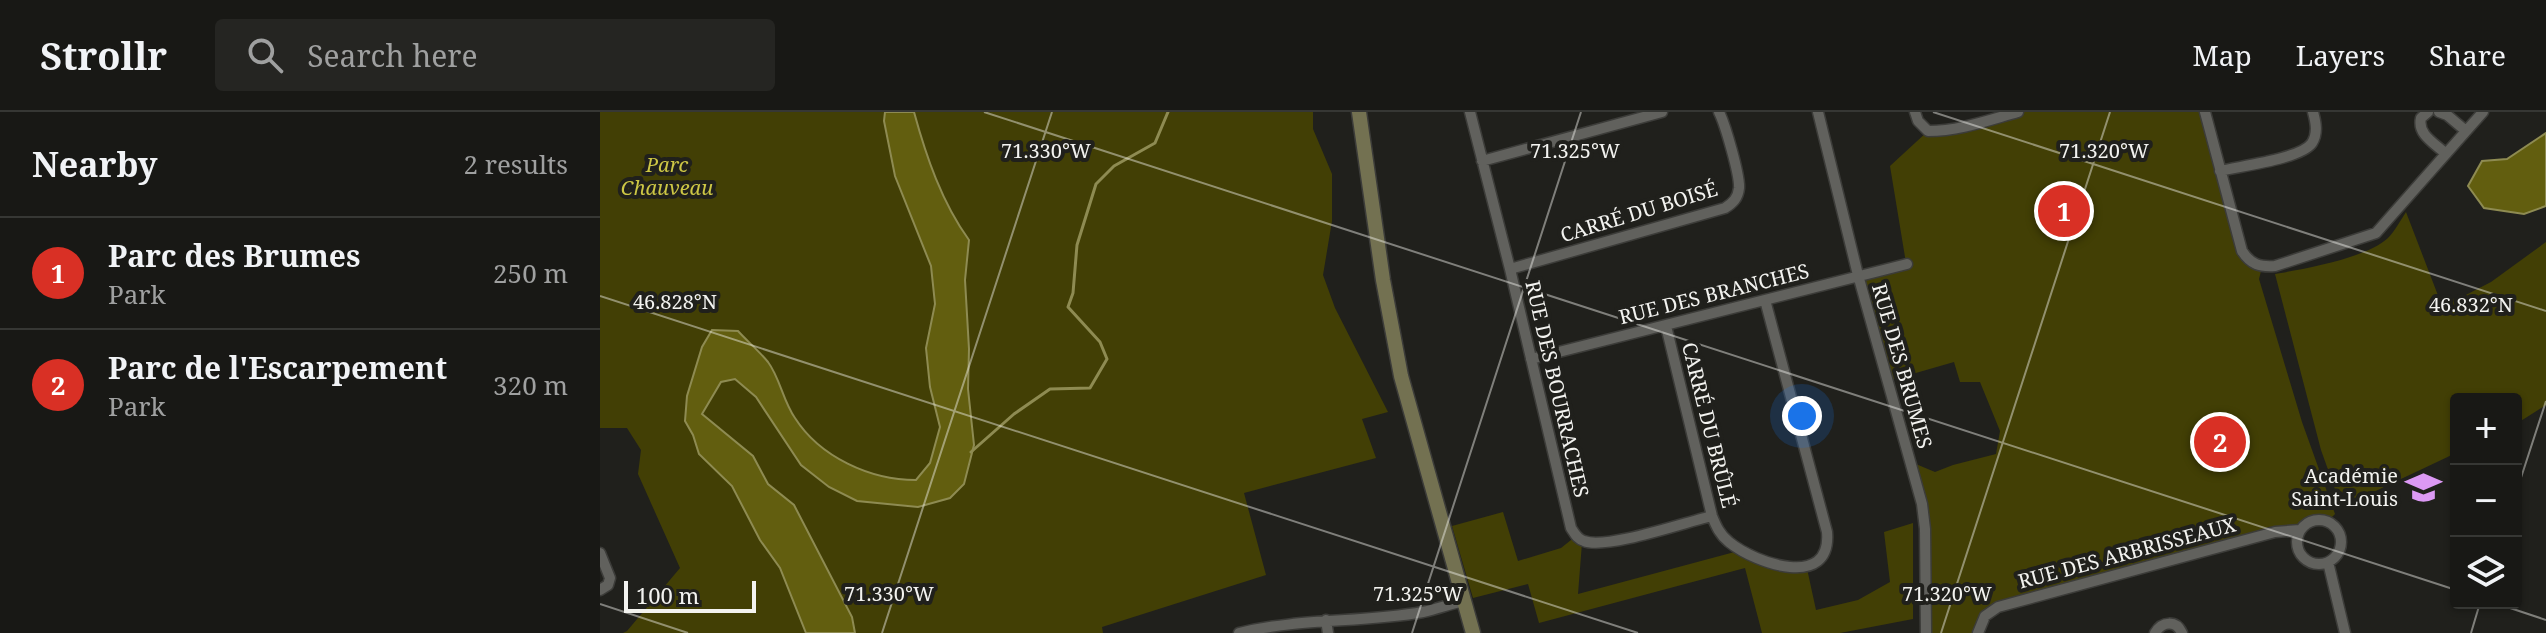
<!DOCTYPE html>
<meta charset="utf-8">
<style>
body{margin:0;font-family:"Noto Serif",serif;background:#252522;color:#f1f3f6}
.controls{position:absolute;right:24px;bottom:24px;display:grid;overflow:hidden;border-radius:8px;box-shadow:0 2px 6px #0004}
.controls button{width:72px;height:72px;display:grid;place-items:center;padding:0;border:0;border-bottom:2px solid #363734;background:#181815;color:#f1f3f6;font:40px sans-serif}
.scale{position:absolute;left:24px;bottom:20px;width:132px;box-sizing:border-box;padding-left:8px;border:4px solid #f3f3f0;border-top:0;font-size:22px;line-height:28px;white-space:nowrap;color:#f3f3f0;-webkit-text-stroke:6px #20201c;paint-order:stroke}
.you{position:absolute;left:1202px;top:304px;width:28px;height:28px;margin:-20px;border:6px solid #fff;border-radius:50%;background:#1a73e8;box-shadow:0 0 0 12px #1a73e833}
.badge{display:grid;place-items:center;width:52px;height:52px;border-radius:50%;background:#d93025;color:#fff;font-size:26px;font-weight:700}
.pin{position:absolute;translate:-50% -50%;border:4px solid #fff;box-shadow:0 2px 8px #0006}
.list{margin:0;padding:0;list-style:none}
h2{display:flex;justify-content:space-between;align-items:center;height:104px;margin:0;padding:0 32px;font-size:34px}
h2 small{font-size:26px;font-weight:400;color:#9fa0a0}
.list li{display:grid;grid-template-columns:52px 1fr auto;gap:24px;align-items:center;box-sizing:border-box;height:112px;padding:0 32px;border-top:2px solid #363734}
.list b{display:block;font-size:30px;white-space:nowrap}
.list p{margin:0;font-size:26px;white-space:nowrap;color:#9fa0a0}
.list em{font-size:26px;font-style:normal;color:#9fa0a0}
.icon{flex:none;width:44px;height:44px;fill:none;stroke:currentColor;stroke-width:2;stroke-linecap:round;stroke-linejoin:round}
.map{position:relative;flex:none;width:1946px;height:521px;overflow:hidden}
header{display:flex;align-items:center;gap:48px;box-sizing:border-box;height:112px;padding:0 40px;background:#181815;border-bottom:2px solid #363734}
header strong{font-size:38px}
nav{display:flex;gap:44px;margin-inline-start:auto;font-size:28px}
.search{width:560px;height:72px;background:#252522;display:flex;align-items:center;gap:20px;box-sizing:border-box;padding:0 28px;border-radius:8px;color:#9fa0a0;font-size:30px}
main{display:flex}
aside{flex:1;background:#181815}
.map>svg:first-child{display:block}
.green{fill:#423f05}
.water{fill:#625e0f;stroke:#8e8b52;stroke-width:2}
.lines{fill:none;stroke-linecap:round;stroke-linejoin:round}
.stream{stroke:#8e8b52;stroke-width:3}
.street-casing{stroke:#3c3c39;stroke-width:13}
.secondary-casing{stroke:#3c3c39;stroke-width:17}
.street{stroke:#61615d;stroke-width:10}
.secondary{stroke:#737151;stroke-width:14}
.ticks{fill:none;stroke:#f3f3f0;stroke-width:2;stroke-opacity:0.45}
.labels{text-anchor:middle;stroke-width:8;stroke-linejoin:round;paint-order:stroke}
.park-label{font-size:20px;font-style:italic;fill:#cdc745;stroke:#20201c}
.street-label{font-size:20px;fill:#f3f3f0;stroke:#20201c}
.poi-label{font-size:20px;fill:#f3f3f0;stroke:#20201c;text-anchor:end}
.ticks-label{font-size:20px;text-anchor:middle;fill:#f3f3f0;stroke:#20201c;stroke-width:8;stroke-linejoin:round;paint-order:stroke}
</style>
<header>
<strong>Strollr</strong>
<div class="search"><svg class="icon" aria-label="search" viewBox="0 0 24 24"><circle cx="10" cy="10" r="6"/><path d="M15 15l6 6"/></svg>Search here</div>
<nav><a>Map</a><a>Layers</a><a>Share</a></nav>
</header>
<main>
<aside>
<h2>Nearby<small>2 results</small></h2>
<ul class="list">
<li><span class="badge">1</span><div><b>Parc des Brumes</b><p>Park</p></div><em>250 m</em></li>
<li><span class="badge">2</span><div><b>Parc de l'Escarpement</b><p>Park</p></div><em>320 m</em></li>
</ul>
</aside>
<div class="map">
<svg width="1946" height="521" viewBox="0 0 1946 521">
<rect width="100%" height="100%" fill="#20201c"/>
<path class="green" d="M 0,0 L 285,0 L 284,9 L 295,64 L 331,154 L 335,192 L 326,236 L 330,275 L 340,315 L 330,351 L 316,368 C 270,368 220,345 195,305 C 183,289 180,266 168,250 C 159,239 147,229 137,219 L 85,309 L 93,323 L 99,342 L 132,374 L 160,428 L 180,456 L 206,521 L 23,521 L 27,519 L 80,456 L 38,362 L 41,338 L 27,316 L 0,316 Z
M 314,0 L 713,0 L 713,17 L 732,62 L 732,109 L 723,163 L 735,196 L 788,300 L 762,307 L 776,346 L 644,381 L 666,463 L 502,515 L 503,521 L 255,521 L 252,505 L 194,393 L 168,372 L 153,344 L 101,302 L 121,269 L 135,267 L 156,285 L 201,353 L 318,395 L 371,340 L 374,333 L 368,277 L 369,237 L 365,168 L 369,128 C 342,91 326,44 314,0 Z
M 1418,0 L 1605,0 L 1642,139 L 1662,155 L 1659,167 L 1702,310 L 1735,402 L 1728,409 C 1715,406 1708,409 1700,418 L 1398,495 L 1378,521 L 1326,521 L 1325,417 L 1311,350 L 1335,360 L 1353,353 L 1396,342 L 1400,319 L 1380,270 L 1360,270 L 1354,250 L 1288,269 L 1258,163 L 1306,151 L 1290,54 L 1328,19 Z
M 1806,100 L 1839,186 L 1858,187 L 1891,170 L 1946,130 L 1946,293 L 1916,312 L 1916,287 L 1856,287 L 1856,341 L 1744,394 L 1736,380 L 1721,338 L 1675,162 C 1704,157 1767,146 1788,126 C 1795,119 1800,109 1806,100 Z
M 903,400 L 918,449 L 961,436 L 976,424 L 982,431 L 978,482 L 1142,438 L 1162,449 L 1206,452 L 1216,498 L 1258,488 L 1290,470 L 1284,420 L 1313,411 L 1313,507 L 1240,521 L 1162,521 L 1145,456 L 939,511 L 928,472 L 873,486 L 852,414 Z"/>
<path class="water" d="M 285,0 L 314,0 C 326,44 342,91 369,128 L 365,168 L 369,237 L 368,277 L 374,333 L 364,372 L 350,386 L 318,395 L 257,389 L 229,375 L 201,353 L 156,285 L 135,267 L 121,270 L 102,302 L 153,344 L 168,372 L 194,393 L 252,505 L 255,521 L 206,521 L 180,456 L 160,428 L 132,374 L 99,342 L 93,323 L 85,309 L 87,284 L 102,235 L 112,218 L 138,219 C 147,229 159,239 168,250 C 180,266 183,289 195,306 C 220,345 270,368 316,368 L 330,351 L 340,315 L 330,275 L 326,236 L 335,192 L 331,154 L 295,64 L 284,9 Z
M 1946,21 L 1946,94 L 1924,102 L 1884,96 L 1868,74 L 1882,49 L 1907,47 Z"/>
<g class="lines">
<path class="stream" d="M 371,340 L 414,302 L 450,277 L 490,276 L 507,247 L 500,230 L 468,195 L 473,181 L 477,133 L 496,72 L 514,54 L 555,31 L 568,0"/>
<defs>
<path id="street" d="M 870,0 L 910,157 L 971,416 C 975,422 977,427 984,429 C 1006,438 1086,410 1112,404
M 1218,0 L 1258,163 L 1322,392 L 1325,417 L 1326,521
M 1315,0 L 1318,9 L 1328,19 C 1359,19 1389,8 1418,0
M 1605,0 L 1642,139 C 1651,153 1660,155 1675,154 L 1776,121 L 1883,0
M 1828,0 L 1821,6 C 1817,22 1834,31 1845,41
M 1839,0 L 1847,3 L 1866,19
M 882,49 L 1062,0
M 1620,59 C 1640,54 1701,47 1712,31 C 1718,21 1716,11 1713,0
M 910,157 L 1125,96 C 1133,91 1138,86 1139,76 C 1140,63 1125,12 1119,0
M 1066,214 L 1112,404 C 1116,414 1120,423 1129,430 C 1156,452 1232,478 1227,420 L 1165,188
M 931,247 L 1307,152
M1697 430a22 22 0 1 1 44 0a22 22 0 1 1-44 0Z
M 0,441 L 10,466 L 8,473 L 0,478
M 1728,450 L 1745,521
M 726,508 L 728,521
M 639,521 C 699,506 762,511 823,500 C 837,497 850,492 864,489
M 1378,521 L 1385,504 L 1398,495 L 1675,420 L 1700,418
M 1555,521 C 1562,509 1576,508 1582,521"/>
<path id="secondary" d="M 759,0 L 783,168 L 801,264 L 873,521"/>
</defs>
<use href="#street" class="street-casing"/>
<use href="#secondary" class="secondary-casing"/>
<use href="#street" class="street"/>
<use href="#secondary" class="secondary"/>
</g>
<path class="ticks" d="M 384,0 L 1856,478M 1333,0 L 1946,199M 0,184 L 1038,521M 1916,381 L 1946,289M 1895,491 L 1946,508M 0,492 L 88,521M 282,521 L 452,0M 812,521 L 981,0M 1341,521 L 1510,0M 1871,521 L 1880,491"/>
<defs>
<symbol id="school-bare" viewBox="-9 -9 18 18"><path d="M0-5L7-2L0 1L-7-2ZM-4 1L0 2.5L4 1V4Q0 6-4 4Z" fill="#dc99f4" stroke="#20201c" stroke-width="2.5" paint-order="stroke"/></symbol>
</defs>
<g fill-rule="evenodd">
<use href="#school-bare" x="1798" y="350" width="51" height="51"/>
</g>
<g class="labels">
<g class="park-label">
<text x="67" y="60">Parc<tspan x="67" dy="23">Chauveau</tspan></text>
</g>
<g class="street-label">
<text transform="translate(1039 100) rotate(-17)" y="7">CARRÉ DU BOISÉ</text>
<text transform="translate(1114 182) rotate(-14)" y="7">RUE DES BRANCHES</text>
<text transform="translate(1302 254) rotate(74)" y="7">RUE DES BRUMES</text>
<text transform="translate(957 277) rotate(77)" y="7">RUE DES BOURRACHES</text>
<text transform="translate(1109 313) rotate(76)" y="7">CARRÉ DU BRÛLÉ</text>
<text transform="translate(1527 441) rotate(-15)" y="7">RUE DES ARBRISSEAUX</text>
</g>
<g class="poi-label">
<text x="1798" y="371">Académie<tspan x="1798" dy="23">Saint-Louis</tspan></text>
</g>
</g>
<g class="ticks-label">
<text x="446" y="46">71.330°W</text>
<text x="975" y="46">71.325°W</text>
<text x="1504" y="46">71.320°W</text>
<text x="75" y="197">46.828°N</text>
<text x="1871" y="200">46.832°N</text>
<text x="289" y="489">71.330°W</text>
<text x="818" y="489">71.325°W</text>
<text x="1347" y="489">71.320°W</text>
</g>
</svg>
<div class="controls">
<button>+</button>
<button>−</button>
<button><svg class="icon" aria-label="layers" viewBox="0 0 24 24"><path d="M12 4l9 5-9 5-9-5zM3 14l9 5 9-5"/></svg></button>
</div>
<div class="scale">100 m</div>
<div class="you"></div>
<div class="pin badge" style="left:1464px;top:99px">1</div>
<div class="pin badge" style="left:1620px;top:330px">2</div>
</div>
</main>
